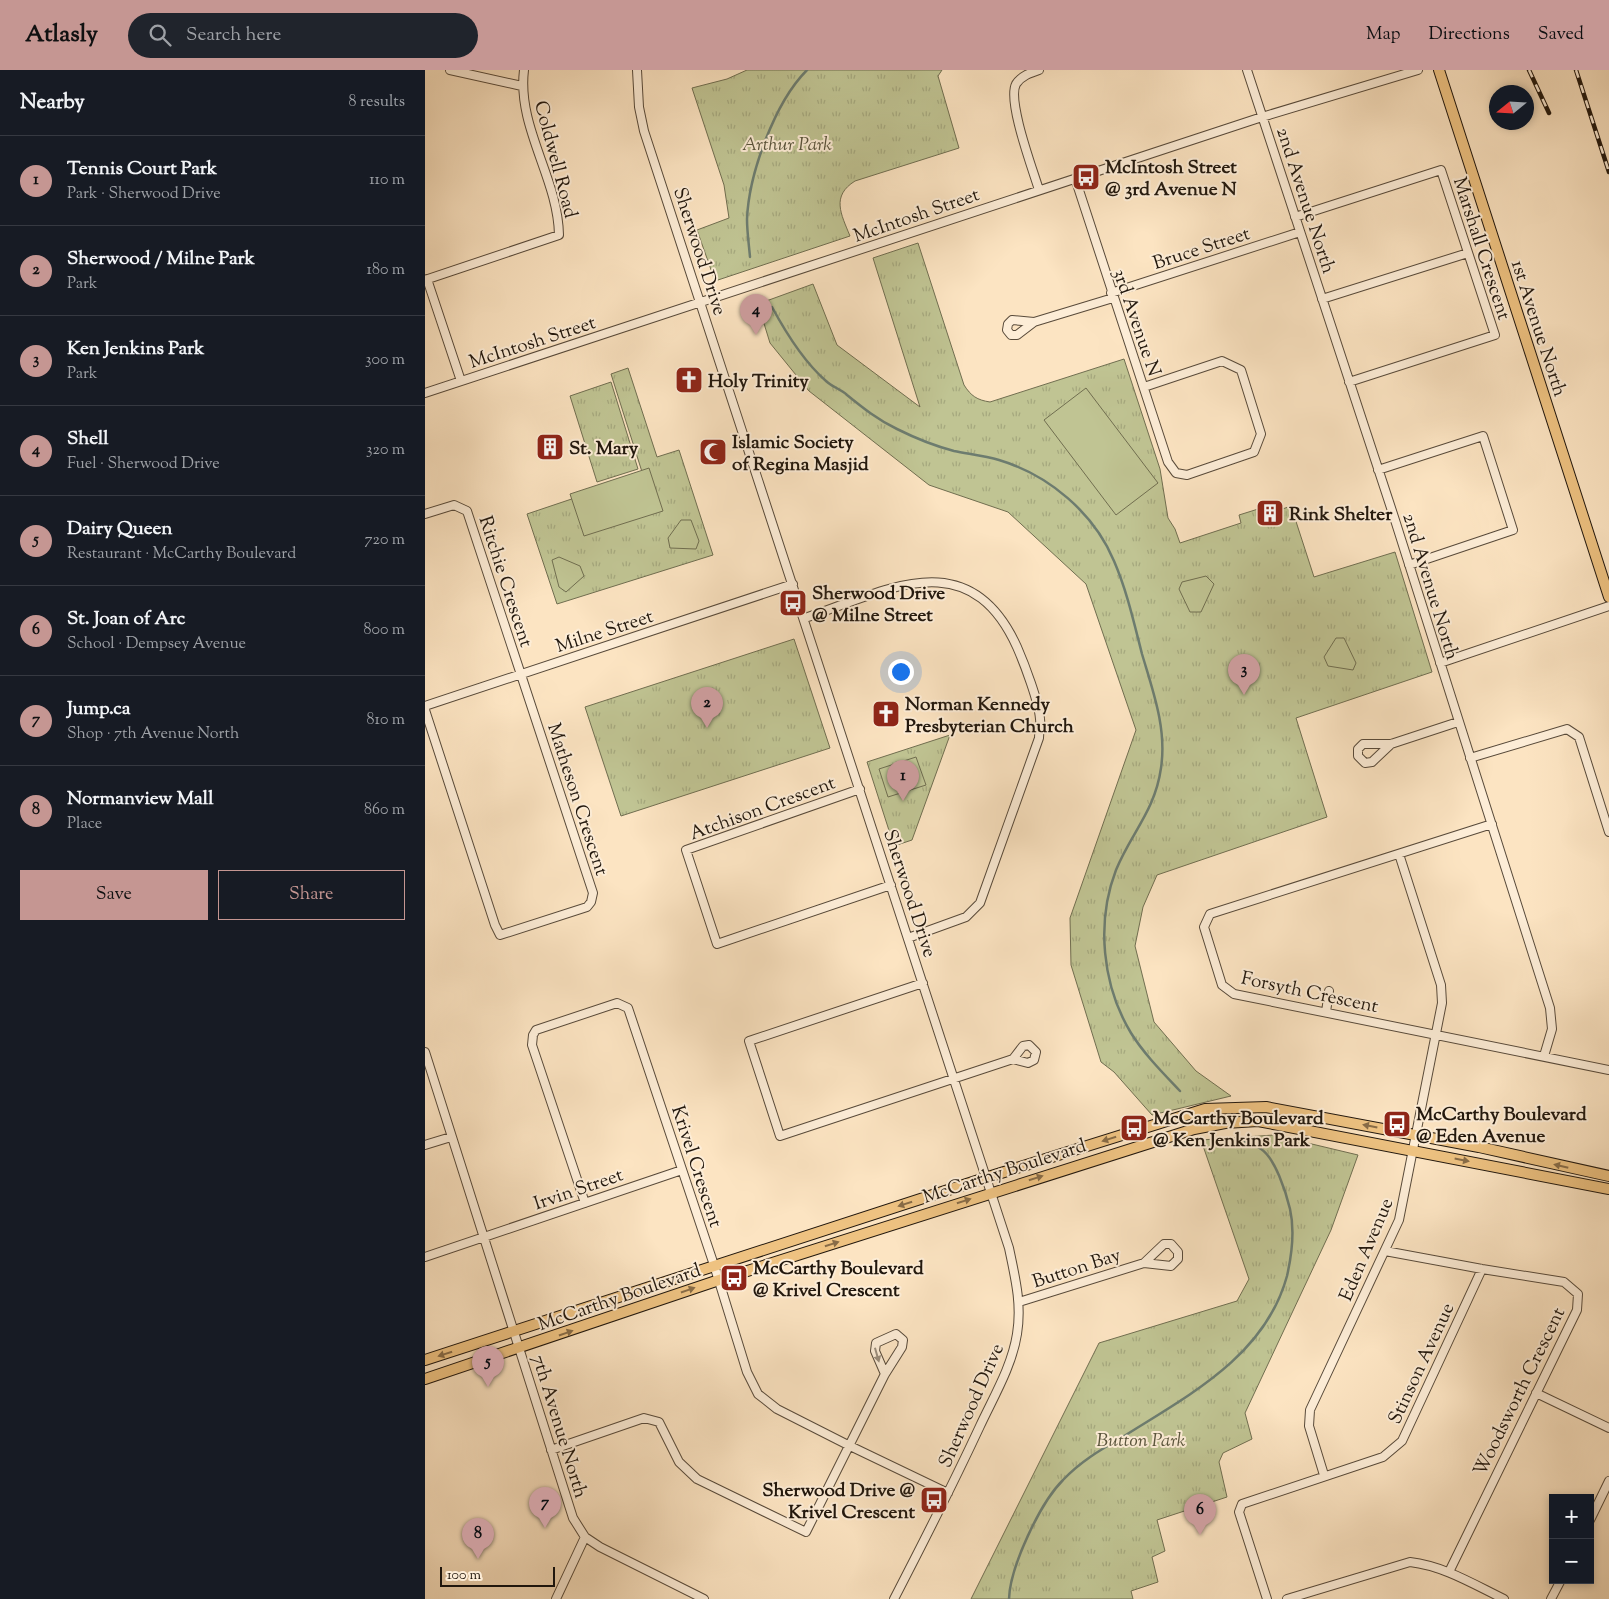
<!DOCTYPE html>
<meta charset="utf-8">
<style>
body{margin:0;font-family:"Sorts Mill Goudy",serif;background:#20242c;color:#f1f3f6}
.controls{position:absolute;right:15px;bottom:15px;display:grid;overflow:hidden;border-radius:0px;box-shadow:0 2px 8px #0003}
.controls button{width:45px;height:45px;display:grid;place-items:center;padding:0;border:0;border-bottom:1px solid #363941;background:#171b24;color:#f1f3f6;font:25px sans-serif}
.compass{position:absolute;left:1064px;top:15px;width:45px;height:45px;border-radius:50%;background:#171b24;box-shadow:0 2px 8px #0003;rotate:252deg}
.scale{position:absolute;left:15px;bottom:12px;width:115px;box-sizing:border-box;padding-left:5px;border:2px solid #21170d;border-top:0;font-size:14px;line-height:18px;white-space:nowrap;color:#21170d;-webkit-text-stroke:4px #fdedd7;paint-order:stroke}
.you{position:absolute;left:475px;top:601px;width:18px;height:18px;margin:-12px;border:4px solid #fff;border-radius:50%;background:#1a73e8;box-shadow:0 0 0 8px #1a73e833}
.badge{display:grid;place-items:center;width:32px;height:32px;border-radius:50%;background:#c59692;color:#111;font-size:16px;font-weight:700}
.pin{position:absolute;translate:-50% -41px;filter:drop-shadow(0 1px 2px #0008)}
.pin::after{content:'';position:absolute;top:26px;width:18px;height:15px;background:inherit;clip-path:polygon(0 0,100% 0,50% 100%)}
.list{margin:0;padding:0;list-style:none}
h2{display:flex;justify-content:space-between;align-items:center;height:65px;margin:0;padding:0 20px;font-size:21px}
h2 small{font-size:16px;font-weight:400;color:#9ea1a6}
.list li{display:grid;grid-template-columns:32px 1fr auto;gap:15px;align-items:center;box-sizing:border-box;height:90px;padding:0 20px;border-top:1px solid #363941}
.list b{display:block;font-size:19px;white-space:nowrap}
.list p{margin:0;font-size:16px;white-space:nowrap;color:#9ea1a6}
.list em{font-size:16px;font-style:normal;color:#9ea1a6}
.actions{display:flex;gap:10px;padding:15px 20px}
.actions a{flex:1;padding:11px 0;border:1px solid #c59692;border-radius:0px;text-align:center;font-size:18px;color:#c59692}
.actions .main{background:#c59692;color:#111}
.icon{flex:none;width:28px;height:28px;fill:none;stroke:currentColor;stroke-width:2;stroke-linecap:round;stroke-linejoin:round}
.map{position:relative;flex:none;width:1184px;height:1529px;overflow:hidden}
header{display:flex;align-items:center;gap:30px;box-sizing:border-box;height:70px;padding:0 25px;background:#c59692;color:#111}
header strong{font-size:24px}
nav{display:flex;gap:28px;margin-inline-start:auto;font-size:18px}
.search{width:350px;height:45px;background:#20242c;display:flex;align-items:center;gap:12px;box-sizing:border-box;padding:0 18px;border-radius:28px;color:#9ea1a6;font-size:19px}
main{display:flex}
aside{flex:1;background:#171b24}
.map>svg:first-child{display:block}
.grass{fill:url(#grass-tufts);stroke:#706e50}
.pitch{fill:#c0c493;stroke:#706e50}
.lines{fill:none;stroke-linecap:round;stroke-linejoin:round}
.stream{stroke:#6d7c6f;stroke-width:2.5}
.minor-casing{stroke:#584a3a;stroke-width:10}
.major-casing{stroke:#21170d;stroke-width:12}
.minor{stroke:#fdedd7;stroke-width:8}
.major{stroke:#eec281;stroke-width:10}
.rail-casing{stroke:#21170d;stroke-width:4.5}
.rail{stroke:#fdedd7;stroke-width:2.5;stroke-dasharray:8;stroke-linecap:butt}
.oneway{fill:#886c47}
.oneway2{fill:#9a8d7c}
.labels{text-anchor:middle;stroke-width:4;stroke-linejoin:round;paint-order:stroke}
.park-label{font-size:19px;font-style:italic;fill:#59543c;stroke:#fdedd7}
.street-label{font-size:19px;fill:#21170d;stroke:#fdedd7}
.poi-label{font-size:19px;font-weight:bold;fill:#21170d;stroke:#fdedd7;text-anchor:start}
</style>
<header>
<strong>Atlasly</strong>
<div class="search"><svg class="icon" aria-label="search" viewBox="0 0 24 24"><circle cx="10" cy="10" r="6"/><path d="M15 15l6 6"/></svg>Search here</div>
<nav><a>Map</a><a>Directions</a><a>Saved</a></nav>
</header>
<main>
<aside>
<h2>Nearby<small>8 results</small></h2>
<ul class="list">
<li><span class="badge">1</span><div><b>Tennis Court Park</b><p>Park · Sherwood Drive</p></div><em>110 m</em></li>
<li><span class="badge">2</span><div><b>Sherwood / Milne Park</b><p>Park</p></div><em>180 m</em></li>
<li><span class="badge">3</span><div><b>Ken Jenkins Park</b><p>Park</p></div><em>300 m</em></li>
<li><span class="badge">4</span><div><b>Shell</b><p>Fuel · Sherwood Drive</p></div><em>320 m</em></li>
<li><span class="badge">5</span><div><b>Dairy Queen</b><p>Restaurant · McCarthy Boulevard</p></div><em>720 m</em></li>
<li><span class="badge">6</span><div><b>St. Joan of Arc</b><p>School · Dempsey Avenue</p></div><em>800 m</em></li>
<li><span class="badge">7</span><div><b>Jump.ca</b><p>Shop · 7th Avenue North</p></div><em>810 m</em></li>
<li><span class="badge">8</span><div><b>Normanview Mall</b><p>Place</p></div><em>860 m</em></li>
</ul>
<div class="actions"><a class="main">Save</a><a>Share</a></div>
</aside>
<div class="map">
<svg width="1184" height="1529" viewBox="0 0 1184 1529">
<defs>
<pattern id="grass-tufts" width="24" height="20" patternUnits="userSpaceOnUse" patternTransform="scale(1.25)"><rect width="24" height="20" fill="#c0c493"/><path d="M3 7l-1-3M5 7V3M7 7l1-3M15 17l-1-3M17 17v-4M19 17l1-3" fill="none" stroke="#a5a87e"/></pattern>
</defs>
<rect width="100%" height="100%" fill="#fce4c2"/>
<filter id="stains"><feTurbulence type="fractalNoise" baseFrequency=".004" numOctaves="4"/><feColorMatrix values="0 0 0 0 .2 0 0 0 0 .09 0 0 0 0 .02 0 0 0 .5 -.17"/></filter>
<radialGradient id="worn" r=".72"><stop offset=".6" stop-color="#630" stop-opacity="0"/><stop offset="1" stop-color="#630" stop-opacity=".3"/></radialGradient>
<path class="grass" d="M 322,0 L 517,0 L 513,6 L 534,78 L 430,111 C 406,126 416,144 425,166 L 290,211 L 272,160 L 304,148 L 299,115 L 267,18 L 302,9 Z
M 493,173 L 539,315 C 546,326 552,330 565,332 L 699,289 L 735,399 L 743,448 L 750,459 L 755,473 L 816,453 L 814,445 L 846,435 L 849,442 L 866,436 L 889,507 L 970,482 L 1007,602 L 871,648 L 902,747 L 732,805 L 718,837 L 710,876 L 729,952 L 771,1001 L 806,1026 L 727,1045 L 689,1002 L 676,992 L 646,895 L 645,848 L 711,660 L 661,514 L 583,442 L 504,415 L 384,321 L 345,273 L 333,234 L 388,214 L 412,275 L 495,337 L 448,188 Z
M 203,298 L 232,387 L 254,380 L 288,485 L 132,534 L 102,444 L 218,405 L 186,304 Z
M 186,312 L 213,399 L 172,412 L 145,326 Z
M 369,569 L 405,678 L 196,746 L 160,637 Z
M 525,665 L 487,770 L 469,776 L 442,692 Z
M 849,1065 L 933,1085 L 906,1160 L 820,1343 L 827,1369 L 798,1383 L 794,1392 L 802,1427 L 732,1450 L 740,1481 L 727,1487 L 733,1512 L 706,1521 L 708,1529 L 546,1529 L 674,1273 L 812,1231 L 824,1209 L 776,1070 Z"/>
<path class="pitch" d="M 661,318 L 733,413 L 691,445 L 619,350 Z
M 224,398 L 238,441 L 159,466 L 145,424 Z
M 256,450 L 266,450 L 274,471 L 271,479 L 245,478 L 243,468 Z
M 134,487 L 155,496 L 159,506 L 141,522 L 134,517 L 127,490 Z
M 781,506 L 789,514 L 776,542 L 765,542 L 754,519 L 757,512 Z
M 911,568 L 919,568 L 931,593 L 928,600 L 903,596 L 899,587 Z
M 491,687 L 501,715 L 463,727 L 454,699 Z"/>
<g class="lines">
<path class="stream" d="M 325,187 C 324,175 322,162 322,149 C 324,103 350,32 382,0
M 347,237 C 361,263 378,291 401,311 C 407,317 416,319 422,325 C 438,338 453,350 472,359 C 490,368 510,376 529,381 C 544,384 560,386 574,390 C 624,405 669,443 689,491 C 702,521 709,553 717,584 C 728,621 742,659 736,698 C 730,741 706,763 691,800 C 671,852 677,915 706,963 C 719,984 738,1003 755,1021
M 584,1529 C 585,1497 615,1433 638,1410 C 655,1392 675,1380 696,1368 C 762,1326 840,1287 862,1206 C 867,1184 870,1161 865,1139 C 861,1122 850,1088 836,1079 C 831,1075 824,1074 818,1071"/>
<defs>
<path id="minor" d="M 25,0 L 97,16
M 212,0 L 214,37 L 219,61 L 584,1178 C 590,1207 597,1234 592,1264 C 587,1296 569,1326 555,1356 C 528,1414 499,1471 469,1529
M 614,0 C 605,3 596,6 591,14 C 582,31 608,100 614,120
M 822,0 L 969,447 L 1125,938 L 1127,959 L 1119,986
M 650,108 L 743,392 L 751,403 L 762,405 L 829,382 L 836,364 L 816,300 L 797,291 L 719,317
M 870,147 L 1016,100 L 1070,265 L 924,312
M 2,209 L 36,311
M 0,210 L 134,165 C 133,108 92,58 99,0
M 686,223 L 875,162
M 897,229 L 1043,183
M 609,252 L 587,250 L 583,254 L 582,260 L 586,265 L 592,265 L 609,252 L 688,228
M 0,323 L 837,47 L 993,0
M 953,400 L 1058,366 L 1088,460 L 984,495
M 0,444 L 29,435 L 42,441 L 168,823 L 166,832 L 162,837 L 75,865 L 70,855 L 0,640
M 380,548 C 461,521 544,471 592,577 C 599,593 614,632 615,649 C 616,655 614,662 614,668 L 555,833 L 541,847 L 483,868
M 1015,593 L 1184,536
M 0,636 L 368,514
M 966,674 L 947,692 L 940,693 L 933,686 L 933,679 L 938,674 L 966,674 L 1033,652
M 1045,688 L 1142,659 L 1154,667 L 1184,762
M 435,719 L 261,780 L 292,874 L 466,815
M 1067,754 L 785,844 L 779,857 L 797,915 L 809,924 L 1184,1000
M 498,913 L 324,971 L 355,1066 L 588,989 L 598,976 L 604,975 L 611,982 L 609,990 L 603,993 L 588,989
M 901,942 L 904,921
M 0,982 L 148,1448 L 160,1467 L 175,1477 L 279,1529
M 0,1075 L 26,1067
M 160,1133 L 107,975 L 108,965 L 111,960 L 192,933 L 203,938 L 289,1195 L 322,1302 L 333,1324 L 352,1339 L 425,1376 L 523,1423
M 960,1181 L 1057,1199 L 1139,1212 L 1153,1224 L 1152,1240 L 1024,1502
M 0,1187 L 257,1100
M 594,1232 L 719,1193 L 746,1196 L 753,1189 L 753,1182 L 746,1174 L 739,1174 L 719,1193
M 1111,1323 L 1184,1358
M 126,1380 L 219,1348 L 234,1352 L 254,1392 L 272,1409 L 381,1462 L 460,1304 L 477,1277 L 478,1270 L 471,1264 L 451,1273 L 450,1281 L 460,1304
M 899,1405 L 884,1356 L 885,1340 L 974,1150 L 1017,933 L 1016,915 L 974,784
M 1165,1450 L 1184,1411
M 131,1529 L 160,1467
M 842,1529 L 814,1442 L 817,1434 L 958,1387 L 977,1371 L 1057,1199
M 862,1529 L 985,1492 C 1019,1496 1048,1514 1079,1529
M 1126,1529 L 1136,1510"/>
<path id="major" d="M 1014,0 L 1184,527
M 0,1290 L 560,1108 L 780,1039 L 841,1037 L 1054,1077 L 1184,1106
M 0,1309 L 294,1210 L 769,1059 L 800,1053 L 833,1051 L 1184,1119"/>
</defs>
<use href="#minor" class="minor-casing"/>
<use href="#major" class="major-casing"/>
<use href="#minor" class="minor"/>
<use href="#major" class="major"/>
<defs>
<path id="rail" d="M 1104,0 L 1124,43
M 1151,0 L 1184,102"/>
</defs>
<use href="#rail" class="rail-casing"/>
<use href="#rail" class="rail"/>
</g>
<defs><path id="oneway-solid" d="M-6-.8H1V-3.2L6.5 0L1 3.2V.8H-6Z" transform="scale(1.25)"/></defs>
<g class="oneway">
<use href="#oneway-solid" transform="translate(945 1056) rotate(-169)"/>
<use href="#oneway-solid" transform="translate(684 1069) rotate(163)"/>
<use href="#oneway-solid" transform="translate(1037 1090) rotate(11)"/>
<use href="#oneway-solid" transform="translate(1136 1096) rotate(-167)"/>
<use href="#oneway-solid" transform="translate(611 1108) rotate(-17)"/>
<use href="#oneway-solid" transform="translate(539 1131) rotate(-18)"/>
<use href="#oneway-solid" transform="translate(480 1134) rotate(162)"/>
<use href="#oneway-solid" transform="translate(407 1174) rotate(-18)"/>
<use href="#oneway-solid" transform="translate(263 1220) rotate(-19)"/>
<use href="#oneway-solid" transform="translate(141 1263) rotate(-19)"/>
<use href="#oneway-solid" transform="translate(20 1284) rotate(162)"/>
</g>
<use class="oneway2" href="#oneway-solid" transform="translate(452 1285) rotate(74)"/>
<defs>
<symbol id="bus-square" viewBox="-11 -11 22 22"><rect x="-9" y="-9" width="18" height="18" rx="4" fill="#8f2418" stroke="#fdedd7"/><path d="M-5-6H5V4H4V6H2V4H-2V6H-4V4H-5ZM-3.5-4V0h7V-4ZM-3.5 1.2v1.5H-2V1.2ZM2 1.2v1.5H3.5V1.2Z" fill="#fff"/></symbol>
<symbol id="church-square" viewBox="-11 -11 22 22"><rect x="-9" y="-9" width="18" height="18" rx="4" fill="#8f2418" stroke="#fdedd7"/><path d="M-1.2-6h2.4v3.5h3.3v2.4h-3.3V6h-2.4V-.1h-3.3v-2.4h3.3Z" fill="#fff"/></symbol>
<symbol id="building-square" viewBox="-11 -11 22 22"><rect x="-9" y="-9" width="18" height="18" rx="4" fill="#8f2418" stroke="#fdedd7"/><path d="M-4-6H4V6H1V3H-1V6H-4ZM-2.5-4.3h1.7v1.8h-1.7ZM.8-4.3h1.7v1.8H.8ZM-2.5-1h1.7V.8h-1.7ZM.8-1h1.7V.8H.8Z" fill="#fff"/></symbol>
<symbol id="mosque-square" viewBox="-11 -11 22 22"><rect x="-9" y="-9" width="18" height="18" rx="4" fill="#8f2418" stroke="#fdedd7"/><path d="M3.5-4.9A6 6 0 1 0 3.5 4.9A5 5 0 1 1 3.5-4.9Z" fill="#fff"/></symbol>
</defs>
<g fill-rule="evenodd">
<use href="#bus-square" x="645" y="91" width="32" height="32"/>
<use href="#church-square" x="248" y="294" width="32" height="32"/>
<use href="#building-square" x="109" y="361" width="32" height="32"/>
<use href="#mosque-square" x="272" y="366" width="32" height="32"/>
<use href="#building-square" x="829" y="427" width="32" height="32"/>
<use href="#bus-square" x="352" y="517" width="32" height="32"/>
<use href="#church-square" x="445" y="628" width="32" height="32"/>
<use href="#bus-square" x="956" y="1038" width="32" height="32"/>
<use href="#bus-square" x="693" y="1042" width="32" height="32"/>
<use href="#bus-square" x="293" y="1192" width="32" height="32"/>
<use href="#bus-square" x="493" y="1414" width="32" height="32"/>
</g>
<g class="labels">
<g class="park-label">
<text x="362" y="80">Arthur Park</text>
<text x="716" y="1376">Button Park</text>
</g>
<g class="street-label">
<text transform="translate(132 89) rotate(75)" y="7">Coldwell Road</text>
<text transform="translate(882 130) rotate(72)" y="7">2nd Avenue North</text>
<text transform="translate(491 144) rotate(-19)" y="7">McIntosh Street</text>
<text transform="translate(776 177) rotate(-18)" y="7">Bruce Street</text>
<text transform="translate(1058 178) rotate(72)" y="7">Marshall Crescent</text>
<text transform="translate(276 181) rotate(72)" y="7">Sherwood Drive</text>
<text transform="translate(713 252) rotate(71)" y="7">3rd Avenue N</text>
<text transform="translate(1115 258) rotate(72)" y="7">1st Avenue North</text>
<text transform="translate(107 271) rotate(-18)" y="7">McIntosh Street</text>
<text transform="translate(82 511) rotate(72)" y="7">Ritchie Crescent</text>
<text transform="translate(1007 516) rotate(73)" y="7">2nd Avenue North</text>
<text transform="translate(179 560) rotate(-18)" y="7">Milne Street</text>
<text transform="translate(154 729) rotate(72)" y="7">Matheson Crescent</text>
<text transform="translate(337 737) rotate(-20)" y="7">Atchison Crescent</text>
<text transform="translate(486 823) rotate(72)" y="7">Sherwood Drive</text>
<text transform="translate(885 921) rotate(12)" y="7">Forsyth Crescent</text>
<text transform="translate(273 1096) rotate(72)" y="7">Krivel Crescent</text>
<text transform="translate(579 1100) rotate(-18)" y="7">McCarthy Boulevard</text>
<text transform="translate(153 1118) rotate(-19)" y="7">Irvin Street</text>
<text transform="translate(940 1179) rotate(-67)" y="7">Eden Avenue</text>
<text transform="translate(651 1197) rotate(-18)" y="7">Button Bay</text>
<text transform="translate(194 1226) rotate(-19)" y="7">McCarthy Boulevard</text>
<text transform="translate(995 1293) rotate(-65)" y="7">Stinson Avenue</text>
<text transform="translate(1093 1321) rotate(-64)" y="7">Woodsworth Crescent</text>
<text transform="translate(545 1335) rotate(-66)" y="7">Sherwood Drive</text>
<text transform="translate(136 1356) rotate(73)" y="7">7th Avenue North</text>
</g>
<g class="poi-label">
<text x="680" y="103">McIntosh Street<tspan x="680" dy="22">@ 3rd Avenue N</tspan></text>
<text x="283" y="317">Holy Trinity</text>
<text x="307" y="378">Islamic Society<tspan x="307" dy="22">of Regina Masjid</tspan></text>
<text x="144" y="384">St. Mary</text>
<text x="864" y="450">Rink Shelter</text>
<text x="387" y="529">Sherwood Drive<tspan x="387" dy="22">@ Milne Street</tspan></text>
<text x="480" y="640">Norman Kennedy<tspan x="480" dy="22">Presbyterian Church</tspan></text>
<text x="991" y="1050">McCarthy Boulevard<tspan x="991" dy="22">@ Eden Avenue</tspan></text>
<text x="728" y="1054">McCarthy Boulevard<tspan x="728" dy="22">@ Ken Jenkins Park</tspan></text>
<text x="328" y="1204">McCarthy Boulevard<tspan x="328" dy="22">@ Krivel Crescent</tspan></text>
<text x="490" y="1426" text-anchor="end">Sherwood Drive @<tspan x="490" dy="22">Krivel Crescent</tspan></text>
</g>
</g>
<rect width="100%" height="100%" filter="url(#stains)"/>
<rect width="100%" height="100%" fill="url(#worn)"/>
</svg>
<div class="controls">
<button>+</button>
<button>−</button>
</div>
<svg class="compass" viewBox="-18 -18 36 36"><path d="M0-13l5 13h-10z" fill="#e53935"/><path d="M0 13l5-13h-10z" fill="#9ea1a6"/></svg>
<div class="scale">100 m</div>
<div class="you"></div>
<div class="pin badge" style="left:478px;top:731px">1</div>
<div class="pin badge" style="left:282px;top:658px">2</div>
<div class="pin badge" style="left:819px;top:625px">3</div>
<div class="pin badge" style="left:331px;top:265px">4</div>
<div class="pin badge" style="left:63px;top:1317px">5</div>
<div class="pin badge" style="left:775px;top:1465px">6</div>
<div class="pin badge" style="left:120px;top:1458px">7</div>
<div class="pin badge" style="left:53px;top:1489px">8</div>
</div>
</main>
